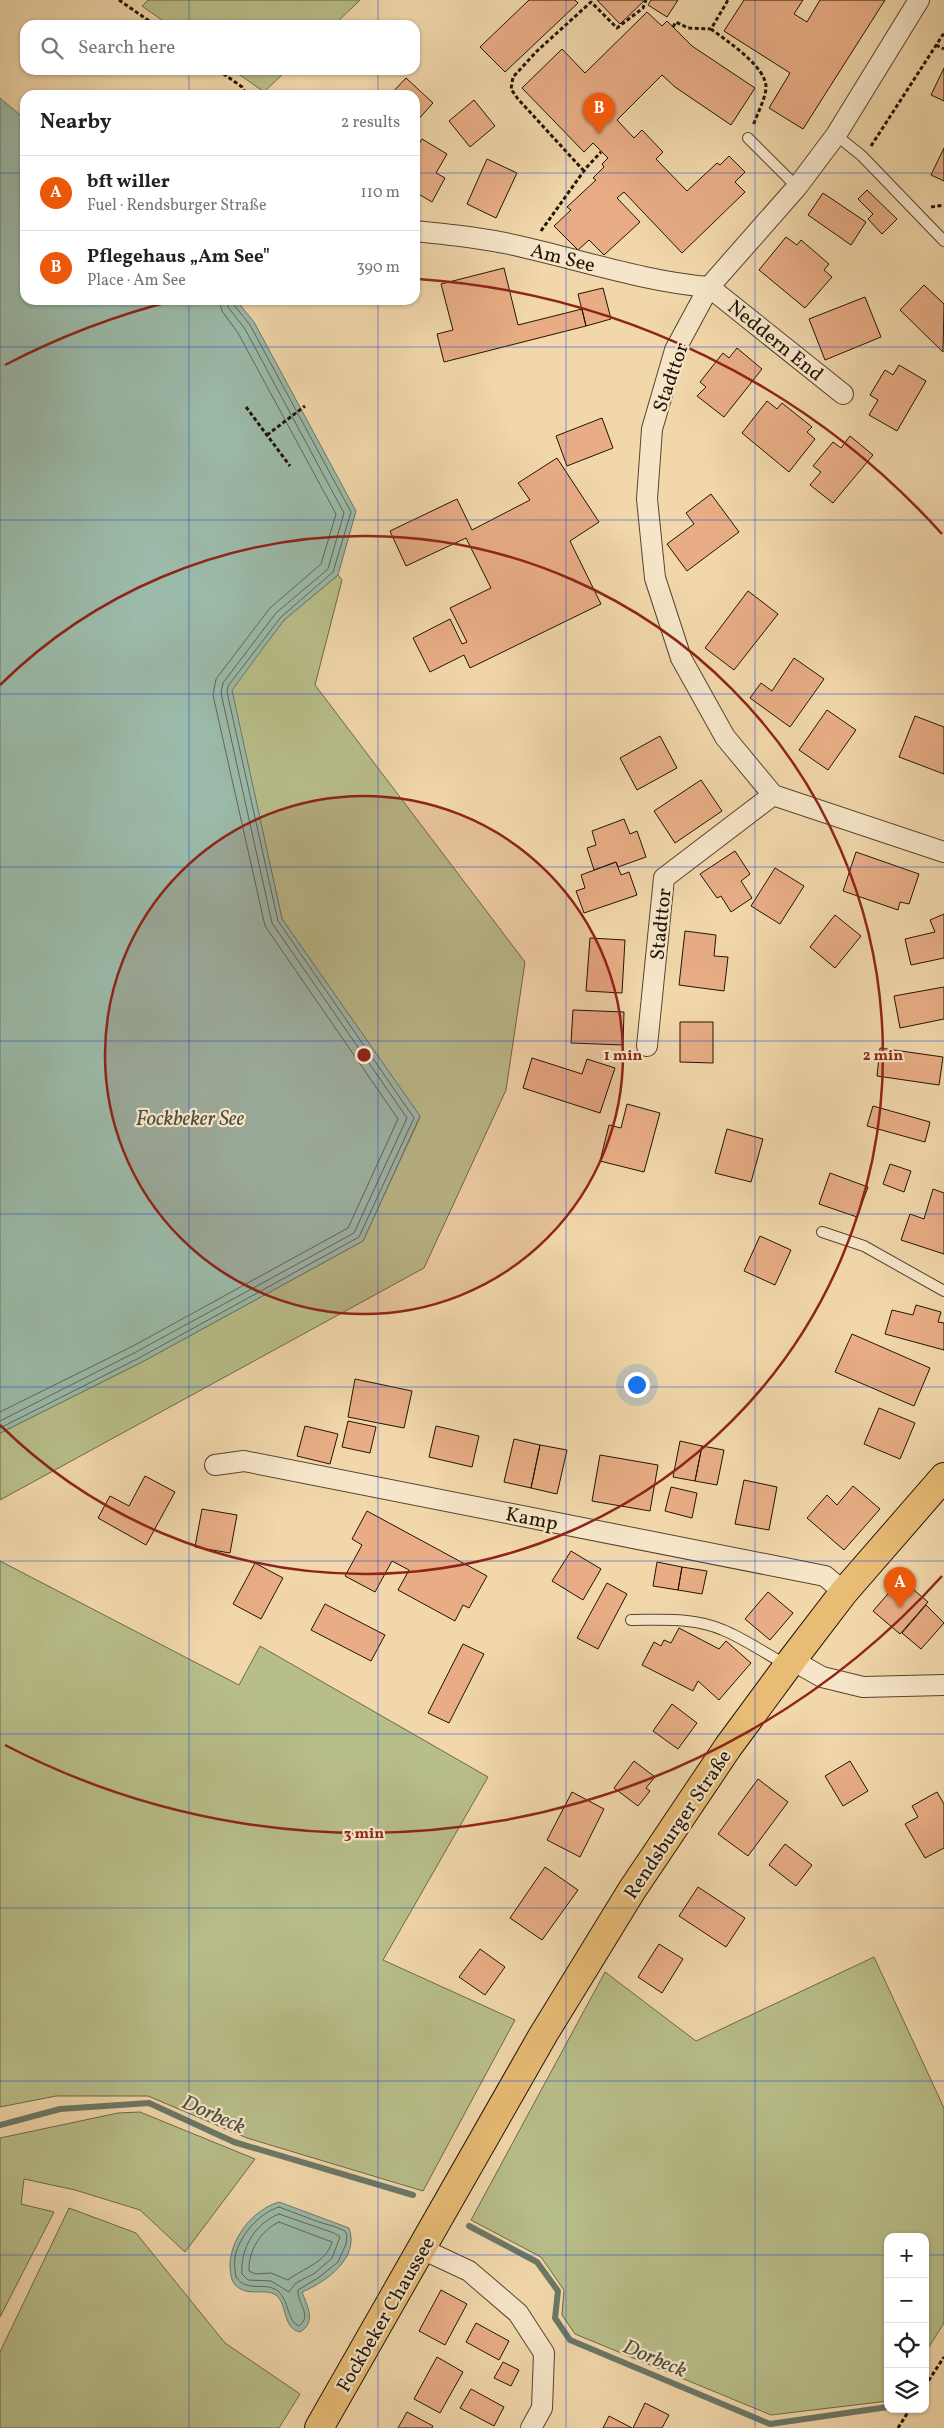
<!DOCTYPE html>
<meta charset="utf-8">
<style>
body{margin:0;font-family:Vollkorn,serif;background:#f2f2f2;color:#222}
.controls{position:absolute;right:15px;bottom:15px;display:grid;overflow:hidden;border-radius:10px;box-shadow:0 1px 4px #0004}
.controls button{width:45px;height:45px;display:grid;place-items:center;padding:0;border:0;border-bottom:1px solid #e0e0e0;background:#fff;color:#222;font:25px sans-serif}
.you{position:absolute;left:636px;top:1384px;width:18px;height:18px;margin:-12px;border:4px solid #fff;border-radius:50%;background:#1a73e8;box-shadow:0 0 0 8px #1a73e833}
.badge{display:grid;place-items:center;width:32px;height:32px;border-radius:50%;background:#ea580c;color:#fff;font-size:16px;font-weight:700}
.pin{position:absolute;translate:-50% -41px;filter:drop-shadow(0 1px 2px #0008)}
.pin::after{content:'';position:absolute;top:26px;width:18px;height:15px;background:inherit;clip-path:polygon(0 0,100% 0,50% 100%)}
.list{margin:0;padding:0;list-style:none}
h2{display:flex;justify-content:space-between;align-items:center;height:65px;margin:0;padding:0 20px;font-size:21px}
h2 small{font-size:16px;font-weight:400;color:#767676}
.list li{display:grid;grid-template-columns:32px 1fr auto;gap:15px;align-items:center;box-sizing:border-box;height:75px;padding:0 20px;border-top:1px solid #e0e0e0}
.list b{display:block;font-size:19px;white-space:nowrap}
.list p{margin:0;font-size:16px;white-space:nowrap;color:#767676}
.list em{font-size:16px;font-style:normal;color:#767676}
.icon{flex:none;width:28px;height:28px;fill:none;stroke:currentColor;stroke-width:2;stroke-linecap:round;stroke-linejoin:round}
.map{position:relative;flex:none;width:944px;height:2428px;overflow:hidden}
.search{position:absolute;background:#fff;box-shadow:0 1px 4px #0004;left:20px;top:20px;width:400px;height:55px;display:flex;align-items:center;gap:12px;box-sizing:border-box;padding:0 18px;border-radius:15px;color:#767676;font-size:19px}
.panel{position:absolute;background:#fff;box-shadow:0 1px 4px #0004;left:20px;top:90px;width:400px;height:215px;border-radius:15px}
.map>svg:first-child{display:block}
.green{fill:#b8be8a;stroke:#6d6948}
.water{fill:#9bbaa9;stroke:#6b7868}
.lines{fill:none;stroke-linecap:round;stroke-linejoin:round}
.shore{stroke:#5e6758;stroke-width:1}
.stream{stroke:#6b7868;stroke-width:6}
.building{fill:#e8ad85;stroke:#221407}
.service-casing{stroke:#564530;stroke-width:12}
.minor-casing{stroke:#564530;stroke-width:22}
.primary-casing{stroke:#221407;stroke-width:30}
.path{stroke:#221407;stroke-width:3;stroke-dasharray:4 2.5;stroke-linecap:butt}
.service{stroke:#f6e5c8;stroke-width:10}
.minor{stroke:#f6e5c8;stroke-width:20}
.primary{stroke:#e8bc75;stroke-width:28}
.grid{fill:none;stroke:#1d4ed8;stroke-width:1;stroke-opacity:0.55}
.ring{fill:none;stroke:#8f2418;stroke-width:2.5}
.labels{text-anchor:middle;stroke-width:4.5;stroke-linejoin:round;paint-order:stroke}
.street-label{font-size:20px;fill:#221407;stroke:#f6e5c8}
.water-label{font-size:21px;font-style:italic;fill:#4c4e40;stroke:#f6e5c8}
.centre{fill:#8f2418;stroke:#f6e5c8;stroke-width:2.5}
.ring-label{font-size:15px;text-anchor:middle;font-weight:bold;fill:#8f2418;stroke:#f6e5c8;stroke-width:4.5;stroke-linejoin:round;paint-order:stroke}
</style>
<div class="map">
<svg width="944" height="2428" viewBox="0 0 944 2428">
<rect width="100%" height="100%" fill="#f1d7aa"/>
<filter id="stains"><feTurbulence type="fractalNoise" baseFrequency=".004" numOctaves="4"/><feColorMatrix values="0 0 0 0 .2 0 0 0 0 .09 0 0 0 0 .02 0 0 0 .5 -.17"/></filter>
<radialGradient id="worn" r=".72"><stop offset=".6" stop-color="#630" stop-opacity="0"/><stop offset="1" stop-color="#630" stop-opacity=".3"/></radialGradient>
<path class="green" d="M 148,0 L 360,0 L 334,25 L 169,25 L 142,6 Z
M 233,70 L 287,70 L 264,92 Z
M 338,575 L 342,580 L 315,685 L 525,962 L 506,1090 L 424,1268 L 0,1500 L 0,1433 L 142,1362 L 363,1241 L 420,1117 L 282,919 L 231,690 L 284,620 Z
M 0,1561 L 239,1685 L 260,1646 L 488,1777 L 383,1960 L 515,2020 L 423,2191 L 247,2138 L 148,2096 L 56,2096 L 0,2107 Z
M 874,1957 L 944,2108 L 944,2323 L 925,2353 L 925,2237 L 888,2237 L 888,2401 L 771,2415 L 575,2334 L 562,2315 L 564,2290 L 541,2257 L 471,2220 L 605,1972 L 696,2041 Z
M 140,2112 L 255,2159 L 185,2252 L 140,2210 L 75,2190 L 24,2179 L 21,2204 L 54,2212 L 0,2317 L 0,2138 L 118,2113 Z
M 69,2208 L 136,2233 L 225,2343 L 300,2394 L 279,2428 L 0,2428 L 0,2352 Z"/>
<path class="water" d="M 0,98 L 25,119 L 25,300 L 236,300 L 254,322 L 356,511 L 338,575 L 284,620 L 232,690 L 282,919 L 420,1116 L 363,1241 L 142,1362 L 0,1433 Z
M 279,2202 L 349,2228 C 360,2258 326,2282 302,2292 C 307,2306 317,2322 300,2332 C 282,2328 288,2305 276,2295 C 265,2288 250,2296 239,2288 C 231,2283 231,2276 230,2268 C 229,2240 252,2210 279,2202 Z"/>
<g class="lines">
<path class="shore" d="M 0,1412 L 133,1346 L 348,1228 L 398,1119 L 265,926 L 213,695 L 216,679 L 270,608 L 321,564 L 336,514 L 238,333 L 222,311 L 219,300
M 0,1421 L 136,1352 L 354,1233 L 407,1118 L 272,923 L 221,693 L 223,683 L 276,613 L 328,569 L 344,513 L 245,329 L 228,307 L 227,300
M 0,1428 L 139,1358 L 359,1237 L 414,1118 L 278,921 L 227,692 L 228,686 L 281,617 L 333,572 L 351,512 L 250,325 L 234,305 L 233,300
M 279,2207 L 319,2222 L 336,2227 L 345,2231 L 347,2235 L 346,2244 L 338,2262 L 318,2278 L 298,2290 C 297,2304 313,2315 299,2326 C 287,2321 289,2301 279,2292 C 266,2280 248,2294 236,2277 C 235,2271 234,2263 235,2257 C 239,2236 259,2213 279,2207 Z
M 279,2214 L 334,2233 L 340,2237 L 332,2258 L 315,2273 L 296,2283 L 289,2292 L 271,2281 L 248,2280 L 242,2274 C 240,2249 255,2223 279,2214 Z
M 279,2222 L 332,2242 C 326,2263 303,2268 288,2280 L 271,2273 L 256,2274 L 249,2271 C 248,2251 261,2230 279,2222 Z"/>
<path class="stream" d="M 0,2125 L 60,2109 L 149,2103 L 234,2142 L 413,2195
M 469,2226 L 537,2262 L 558,2291 L 555,2318 L 570,2340 L 770,2424 L 888,2407"/>
</g>
<path class="building" d="M 529,0 L 575,0 L 578,3 L 505,72 L 480,47 Z
M 597,0 L 645,0 L 620,24 Z
M 651,0 L 678,0 L 667,17 L 648,5 Z
M 744,0 L 803,0 L 794,14 L 807,22 L 820,0 L 885,0 L 803,129 L 769,108 L 790,73 L 724,31 Z
M 647,12 L 662,26 L 667,21 L 692,46 L 755,88 L 731,125 L 675,87 L 662,75 L 617,120 L 634,138 L 642,130 L 663,152 L 656,159 L 687,191 L 717,163 L 720,165 L 729,156 L 745,172 L 735,182 L 745,192 L 682,253 L 624,192 L 617,198 L 640,222 L 604,255 L 589,240 L 578,250 L 554,226 L 571,210 L 567,207 L 596,180 L 593,178 L 604,167 L 602,164 L 608,158 L 593,143 L 584,152 L 522,88 L 562,49 L 585,73 Z
M 944,68 L 944,101 L 931,95 Z
M 406,78 L 433,103 L 415,123 L 415,95 L 390,95 Z
M 474,100 L 495,126 L 470,147 L 449,121 Z
M 422,139 L 447,154 L 436,173 L 445,178 L 432,202 L 415,192 L 415,150 Z
M 944,148 L 944,181 L 931,175 Z
M 487,159 L 517,173 L 496,218 L 467,204 Z
M 867,190 L 897,219 L 882,234 L 868,219 L 873,214 L 858,199 Z
M 823,193 L 866,222 L 851,245 L 808,215 Z
M 786,237 L 797,245 L 801,240 L 829,264 L 824,270 L 832,277 L 805,308 L 759,270 Z
M 504,268 L 518,325 L 582,309 L 586,326 L 444,362 L 437,334 L 453,330 L 441,284 Z
M 924,285 L 944,304 L 943,352 L 900,310 Z
M 603,288 L 611,319 L 586,326 L 578,294 Z
M 865,297 L 881,337 L 825,360 L 809,319 Z
M 737,348 L 762,369 L 724,417 L 697,396 L 706,387 L 700,382 L 723,353 L 729,358 Z
M 899,365 L 926,381 L 897,431 L 869,415 L 878,400 L 870,395 L 885,370 L 893,375 Z
M 767,401 L 777,409 L 782,403 L 812,427 L 807,432 L 815,439 L 789,472 L 742,433 Z
M 602,418 L 613,448 L 567,466 L 556,436 Z
M 850,436 L 873,455 L 833,503 L 810,485 L 821,472 L 813,466 L 833,442 L 841,448 Z
M 557,458 L 599,522 L 570,541 L 601,604 L 470,668 L 464,655 L 430,672 L 413,638 L 450,619 L 462,644 L 467,642 L 450,608 L 491,588 L 466,538 L 406,566 L 390,531 L 457,499 L 472,530 L 530,500 L 518,483 Z
M 711,494 L 739,532 L 687,571 L 667,544 L 694,524 L 686,513 Z
M 748,591 L 778,614 L 734,670 L 705,648 Z
M 794,658 L 824,679 L 790,727 L 750,698 L 761,683 L 772,691 Z
M 827,710 L 856,730 L 828,770 L 799,750 Z
M 915,716 L 944,727 L 944,774 L 899,757 Z
M 660,736 L 677,768 L 637,790 L 620,758 Z
M 701,780 L 722,811 L 675,843 L 654,811 Z
M 624,819 L 630,834 L 637,831 L 646,857 L 618,867 L 616,862 L 594,870 L 587,848 L 596,845 L 592,831 Z
M 735,851 L 750,874 L 741,881 L 752,898 L 731,912 L 721,896 L 717,898 L 700,874 Z
M 856,852 L 919,874 L 909,904 L 900,902 L 898,910 L 843,891 Z
M 616,862 L 621,875 L 629,872 L 637,895 L 584,913 L 576,891 L 585,888 L 581,875 Z
M 775,868 L 804,886 L 780,924 L 751,906 Z
M 944,914 L 944,958 L 911,965 L 905,939 L 935,932 L 930,920 Z
M 835,915 L 861,936 L 835,968 L 810,947 Z
M 685,931 L 716,935 L 714,956 L 728,957 L 724,991 L 679,985 Z
M 590,938 L 625,940 L 622,993 L 586,991 Z
M 944,987 L 944,1019 L 900,1028 L 894,996 Z
M 573,1010 L 624,1012 L 623,1045 L 571,1043 Z
M 680,1022 L 713,1022 L 713,1063 L 680,1062 Z
M 880,1048 L 943,1057 L 939,1085 L 877,1076 Z
M 532,1058 L 582,1074 L 587,1059 L 615,1068 L 600,1113 L 523,1088 Z
M 627,1104 L 660,1113 L 644,1172 L 600,1161 L 609,1125 L 621,1128 Z
M 873,1106 L 930,1122 L 925,1142 L 867,1126 Z
M 727,1129 L 763,1139 L 751,1182 L 715,1173 Z
M 890,1164 L 911,1171 L 904,1192 L 883,1184 Z
M 830,1173 L 868,1187 L 857,1217 L 819,1204 Z
M 933,1189 L 944,1193 L 944,1254 L 901,1240 L 910,1214 L 924,1219 Z
M 760,1236 L 791,1250 L 775,1285 L 744,1271 Z
M 916,1305 L 941,1312 L 938,1322 L 944,1323 L 944,1350 L 885,1334 L 892,1310 L 913,1315 Z
M 852,1334 L 930,1368 L 914,1406 L 835,1372 Z
M 355,1379 L 412,1391 L 404,1428 L 348,1417 Z
M 879,1408 L 915,1423 L 900,1459 L 864,1444 Z
M 348,1421 L 376,1427 L 370,1453 L 342,1447 Z
M 305,1426 L 338,1434 L 330,1464 L 297,1456 Z
M 436,1426 L 479,1436 L 472,1467 L 429,1457 Z
M 514,1439 L 540,1445 L 531,1488 L 504,1482 Z
M 680,1441 L 702,1446 L 695,1481 L 673,1477 Z
M 540,1445 L 567,1450 L 557,1494 L 531,1488 Z
M 702,1446 L 724,1450 L 717,1485 L 695,1481 Z
M 600,1455 L 658,1465 L 650,1511 L 592,1501 Z
M 145,1476 L 175,1492 L 146,1545 L 98,1518 L 110,1496 L 129,1506 Z
M 744,1480 L 777,1487 L 769,1530 L 735,1524 Z
M 853,1486 L 880,1509 L 844,1550 L 807,1518 L 827,1495 L 837,1505 Z
M 671,1487 L 697,1493 L 692,1518 L 665,1511 Z
M 202,1509 L 237,1515 L 230,1553 L 195,1547 Z
M 367,1511 L 487,1576 L 469,1608 L 463,1605 L 455,1621 L 398,1590 L 409,1570 L 392,1561 L 375,1592 L 345,1576 L 362,1545 L 352,1539 Z
M 571,1551 L 601,1569 L 583,1600 L 552,1581 Z
M 657,1562 L 682,1567 L 678,1590 L 653,1586 Z
M 255,1563 L 283,1578 L 261,1619 L 233,1604 Z
M 682,1567 L 707,1571 L 702,1594 L 678,1590 Z
M 901,1579 L 928,1602 L 900,1634 L 873,1611 Z
M 607,1583 L 627,1594 L 598,1649 L 577,1638 Z
M 768,1592 L 793,1613 L 770,1640 L 745,1619 Z
M 325,1604 L 385,1635 L 371,1661 L 311,1630 Z
M 926,1605 L 944,1623 L 921,1649 L 902,1633 Z
M 679,1628 L 719,1649 L 726,1641 L 751,1663 L 719,1700 L 698,1681 L 693,1691 L 642,1665 L 654,1642 L 661,1646 L 664,1640 L 671,1643 Z
M 463,1644 L 484,1654 L 449,1723 L 428,1713 Z
M 672,1704 L 697,1723 L 678,1749 L 653,1731 Z
M 634,1761 L 655,1777 L 646,1788 L 650,1791 L 638,1806 L 614,1788 Z
M 850,1761 L 868,1791 L 843,1806 L 825,1776 Z
M 758,1779 L 788,1802 L 748,1856 L 718,1834 Z
M 572,1792 L 604,1809 L 580,1857 L 547,1840 Z
M 937,1792 L 944,1804 L 944,1848 L 925,1858 L 905,1824 L 918,1817 L 912,1806 Z
M 785,1844 L 812,1865 L 796,1886 L 769,1865 Z
M 545,1867 L 578,1890 L 542,1940 L 510,1918 Z
M 698,1887 L 745,1918 L 726,1947 L 679,1916 Z
M 659,1944 L 683,1959 L 662,1993 L 638,1977 Z
M 480,1949 L 505,1967 L 485,1995 L 459,1977 Z
M 441,2290 L 467,2304 L 445,2345 L 419,2331 Z
M 476,2323 L 509,2341 L 499,2360 L 466,2342 Z
M 437,2357 L 463,2372 L 440,2413 L 414,2399 Z
M 503,2362 L 519,2370 L 511,2386 L 494,2378 Z
M 471,2389 L 504,2407 L 494,2426 L 460,2408 Z
M 645,2403 L 669,2415 L 662,2428 L 633,2428 Z
M 407,2412 L 433,2426 L 432,2428 L 398,2428 Z
M 609,2416 L 632,2428 L 603,2428 Z"/>
<g class="lines">
<defs>
<path id="service" d="M 836,135 L 862,156 L 944,241
M 748,138 L 797,187
M 822,1232 L 864,1246 L 944,1291
M 631,1620 C 662,1620 694,1617 723,1630 C 745,1639 766,1654 787,1665"/>
<path id="minor" d="M 919,0 L 836,135 L 797,187 L 709,287 L 675,350 L 652,429 L 647,499 L 655,578 L 681,658 L 725,737 L 773,795 L 944,852
M 415,231 C 454,235 493,239 531,249 C 591,263 649,282 709,287
M 709,287 L 843,394
M 647,1046 L 664,878 L 773,795
M 215,1465 L 244,1461 L 825,1576 L 844,1592
M 792,1660 L 822,1677 L 863,1687 L 944,1685
M 422,2249 L 469,2271 L 518,2313 L 544,2353 L 542,2408 L 531,2428"/>
<path id="primary" d="M 319,2428 L 543,2035 L 632,1890 L 728,1747 L 792,1660 L 844,1592 L 944,1477"/>
</defs>
<use href="#service" class="service-casing"/>
<use href="#minor" class="minor-casing"/>
<use href="#primary" class="primary-casing"/>
<path class="path" d="M 119,0 L 155,25
M 673,27 L 676,22 L 688,28 L 711,29 L 728,0
M 711,29 C 727,41 767,67 766,88 C 765,100 757,114 753,126
M 936,45 L 944,49
M 218,70 L 242,87 L 247,95
M 871,146 L 944,33
M 584,171 L 518,99 L 511,89 L 513,77 L 537,51 L 591,2 L 617,28 L 643,8 L 646,0
M 931,207 L 944,205
M 541,231 L 586,168 L 601,152
M 246,407 L 290,466
M 267,435 L 305,406
M 925,2386 L 944,2357
M 898,2428 L 910,2409"/>
<use href="#service" class="service"/>
<use href="#minor" class="minor"/>
<use href="#primary" class="primary"/>
</g>
<path class="grid" d="M 189,0 L 189,25M 378,0 L 378,25M 566,0 L 566,2428M 755,0 L 755,2428M 189,70 L 189,95M 378,70 L 378,95M 0,173 L 25,173M 415,173 L 944,173M 189,300 L 189,2428M 378,300 L 378,2428M 0,347 L 944,347M 0,520 L 944,520M 0,694 L 944,694M 0,867 L 944,867M 0,1041 L 944,1041M 0,1214 L 944,1214M 0,1387 L 944,1387M 0,1561 L 944,1561M 0,1734 L 944,1734M 0,1908 L 944,1908M 0,2081 L 944,2081M 0,2255 L 888,2255M 925,2255 L 944,2255"/>
<circle cx="364" cy="1055" r="259" fill="#8f2418" fill-opacity=".12"/>
<g class="ring">
<circle cx="364" cy="1055" r="259"/>
<path d="M0 685A519 519 0 1 1 0 1425"/>
<path d="M942 1576A778 778 0 0 1 5 1745M5 365A778 778 0 0 1 176 300M418 279A778 778 0 0 1 942 534"/>
</g>
<g class="labels">
<g class="street-label">
<text transform="translate(563 257) rotate(14)" y="7">Am See</text>
<text transform="translate(776 340) rotate(39)" y="7">Neddern End</text>
<text transform="translate(670 377) rotate(-71)" y="7">Stadttor</text>
<text transform="translate(660 924) rotate(-84)" y="7">Stadttor</text>
<text transform="translate(532 1518) rotate(11)" y="7">Kamp</text>
<text transform="translate(677 1824) rotate(-56)" y="7">Rendsburger Straße</text>
<text transform="translate(385 2314) rotate(-60)" y="7">Fockbeker Chaussee</text>
</g>
<g class="water-label">
<text x="190" y="1125">Fockbeker See</text>
<text transform="translate(214 2114) rotate(24)" y="7">Dorbeck</text>
<text transform="translate(655 2358) rotate(23)" y="7">Dorbeck</text>
</g>
</g>
<circle cx="364" cy="1055" r="8" class="centre"/>
<g class="ring-label">
<text x="623" y="1060">1 min</text>
<text x="883" y="1060">2 min</text>
<text x="364" y="1838">3 min</text>
</g>
<rect width="100%" height="100%" filter="url(#stains)"/>
<rect width="100%" height="100%" fill="url(#worn)"/>
</svg>
<div class="controls">
<button>+</button>
<button>−</button>
<button><svg class="icon" aria-label="locate" viewBox="0 0 24 24"><circle cx="12" cy="12" r="6"/><path d="M12 2v4M12 18v4M2 12h4M18 12h4"/></svg></button>
<button><svg class="icon" aria-label="layers" viewBox="0 0 24 24"><path d="M12 4l9 5-9 5-9-5zM3 14l9 5 9-5"/></svg></button>
</div>
<div class="you"></div>
<div class="pin badge" style="left:900px;top:1608px">A</div>
<div class="pin badge" style="left:599px;top:134px">B</div>
<div class="search"><svg class="icon" aria-label="search" viewBox="0 0 24 24"><circle cx="10" cy="10" r="6"/><path d="M15 15l6 6"/></svg>Search here</div>
<section class="panel">
<h2>Nearby<small>2 results</small></h2>
<ul class="list">
<li><span class="badge">A</span><div><b>bft willer</b><p>Fuel · Rendsburger Straße</p></div><em>110 m</em></li>
<li><span class="badge">B</span><div><b>Pflegehaus „Am See&quot;</b><p>Place · Am See</p></div><em>390 m</em></li>
</ul>
</section>
</div>
